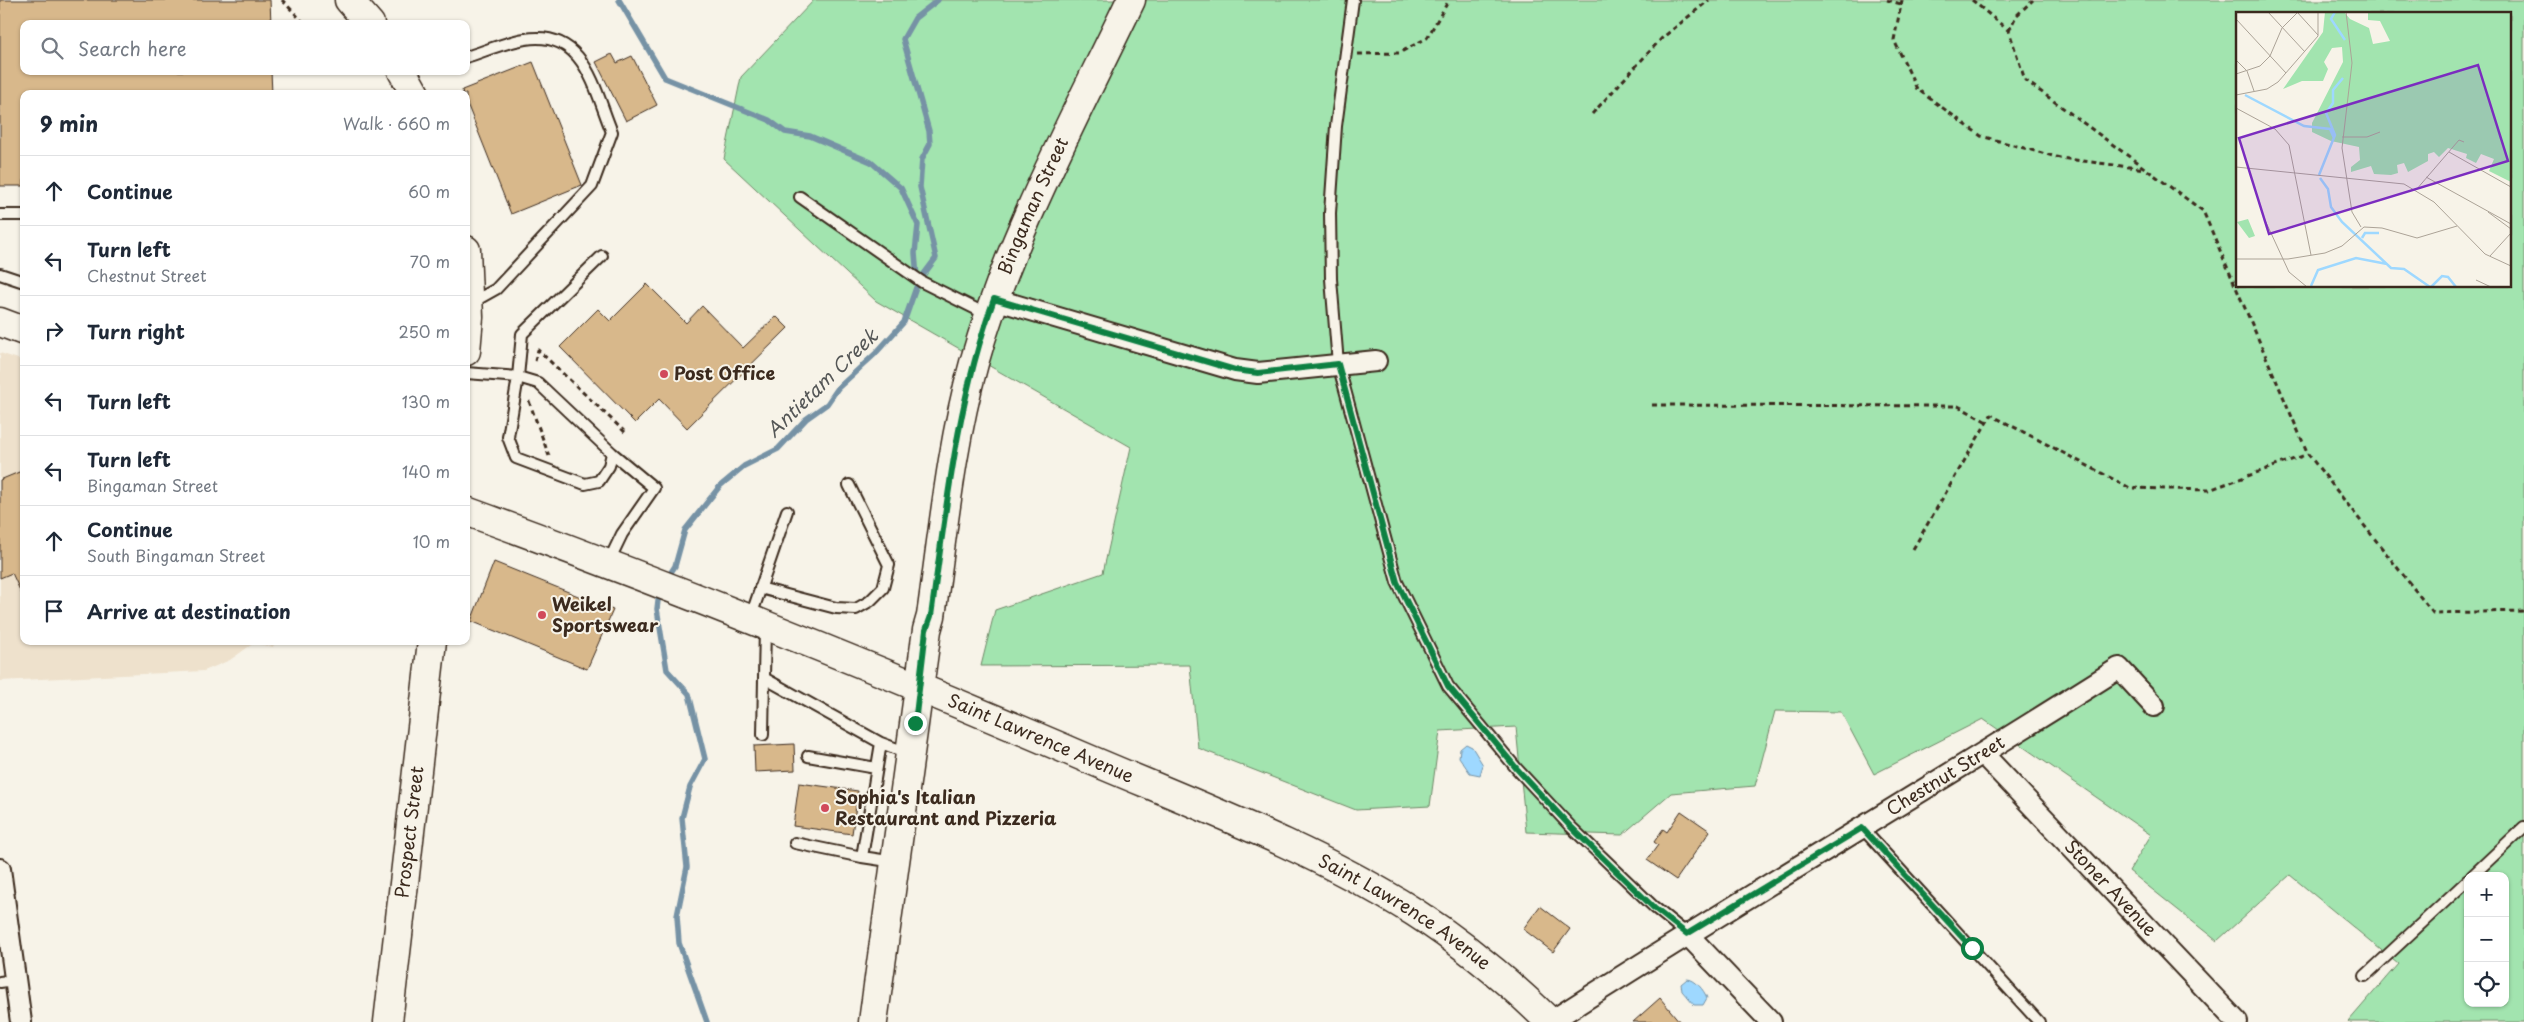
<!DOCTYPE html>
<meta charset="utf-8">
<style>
body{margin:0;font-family:"Playpen Sans",sans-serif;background:#f2f2f3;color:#1f2937}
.controls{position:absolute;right:15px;bottom:15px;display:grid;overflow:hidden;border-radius:10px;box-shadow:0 1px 4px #0004}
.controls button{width:45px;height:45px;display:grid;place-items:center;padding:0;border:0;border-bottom:1px solid #e0e1e3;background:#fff;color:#1f2937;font:25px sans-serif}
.stop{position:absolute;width:15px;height:15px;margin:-11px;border:4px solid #0b8043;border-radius:50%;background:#fff}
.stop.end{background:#0b8043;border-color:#fff;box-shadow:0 1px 5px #0008}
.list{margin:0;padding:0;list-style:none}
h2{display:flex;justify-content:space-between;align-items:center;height:65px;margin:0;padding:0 20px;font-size:21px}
h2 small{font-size:16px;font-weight:400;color:#747a83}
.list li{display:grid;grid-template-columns:32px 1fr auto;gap:15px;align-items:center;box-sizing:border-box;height:70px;padding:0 20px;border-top:1px solid #e0e1e3}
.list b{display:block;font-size:19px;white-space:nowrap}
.list p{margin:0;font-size:16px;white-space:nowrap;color:#747a83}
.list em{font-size:16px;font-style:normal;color:#747a83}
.icon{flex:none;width:28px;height:28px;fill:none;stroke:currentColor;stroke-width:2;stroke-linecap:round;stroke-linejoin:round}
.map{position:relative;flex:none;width:2524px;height:1022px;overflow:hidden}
.search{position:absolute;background:#fff;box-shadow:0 1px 4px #0004;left:20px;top:20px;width:450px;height:55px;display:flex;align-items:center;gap:12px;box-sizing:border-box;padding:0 18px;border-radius:10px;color:#747a83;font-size:19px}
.panel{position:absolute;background:#fff;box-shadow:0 1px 4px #0004;left:20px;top:90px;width:450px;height:555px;border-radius:10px}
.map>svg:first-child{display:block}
.built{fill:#eee1cc}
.green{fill:#a2e4af;stroke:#6e8766;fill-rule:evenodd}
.water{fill:#9ed8ff;stroke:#7692a5}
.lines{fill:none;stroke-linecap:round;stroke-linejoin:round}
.stream{stroke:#7692a5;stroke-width:5.5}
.building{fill:#d8b88b;stroke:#3b2a1e}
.lane-casing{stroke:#3b2a1e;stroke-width:14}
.street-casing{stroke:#3b2a1e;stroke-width:24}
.secondary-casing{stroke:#3b2a1e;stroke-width:31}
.path{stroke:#3b2a1e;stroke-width:3;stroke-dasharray:5 4;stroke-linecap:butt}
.lane{stroke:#f7f3e8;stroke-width:10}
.street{stroke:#f7f3e8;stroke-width:20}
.secondary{stroke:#f7f3e8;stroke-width:28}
.route{stroke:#0b8043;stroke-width:6}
.poi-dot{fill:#d1495b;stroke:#f7f3e8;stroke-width:2}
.labels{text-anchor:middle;stroke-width:4;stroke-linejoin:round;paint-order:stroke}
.street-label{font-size:18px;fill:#3b2a1e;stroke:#f7f3e8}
.poi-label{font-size:18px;font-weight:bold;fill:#3b2a1e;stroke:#f7f3e8;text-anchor:start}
.water-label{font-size:19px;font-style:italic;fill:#545656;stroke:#f7f3e8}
.inset-river{fill:none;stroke:#9ed8ff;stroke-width:2.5}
.inset-road{fill:none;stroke:#aca397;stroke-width:1}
.view{fill:#7b2cbf;fill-opacity:0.15;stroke:#7b2cbf;stroke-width:2.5}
.inset-edge{fill:none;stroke:#3b2a1e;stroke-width:2.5}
</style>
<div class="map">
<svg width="2524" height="1022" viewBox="0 0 2524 1022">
<rect width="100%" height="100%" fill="#f7f3e8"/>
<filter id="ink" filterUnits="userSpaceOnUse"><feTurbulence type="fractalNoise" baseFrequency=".02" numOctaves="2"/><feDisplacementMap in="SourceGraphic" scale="10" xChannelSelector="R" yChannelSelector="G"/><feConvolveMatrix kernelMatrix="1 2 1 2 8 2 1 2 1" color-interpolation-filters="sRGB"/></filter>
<g filter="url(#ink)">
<path class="built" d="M 0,353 L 24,361 L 24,641 L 275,641 L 273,647 L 254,643 L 230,660 L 204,671 L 0,681 Z"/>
<path class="green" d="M 814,0 L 2524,0 L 2524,1022 L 2348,1022 L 2398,964 L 2290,875 L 2217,941 L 2129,871 L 2151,835 L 1983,719 L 1874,774 L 1841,712 L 1775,711 L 1755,786 L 1671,793 L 1622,835 L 1526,832 L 1516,727 L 1440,731 L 1430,806 L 1356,810 L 1198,748 L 1190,665 L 981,666 L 995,610 L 1103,573 L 1131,447 L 876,301 L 724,159 L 741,77 ZM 2238,14 L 2510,14 L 2510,286 L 2238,286 ZM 2468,876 L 2505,876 L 2505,1003 L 2468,1003 Z"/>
<path class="water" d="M 1466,744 L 1472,747 L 1483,765 L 1480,775 L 1470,773 L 1459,757 L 1460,749 Z
M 1687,979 C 1695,979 1704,990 1707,998 L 1703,1005 L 1694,1005 L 1682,991 L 1681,984 Z"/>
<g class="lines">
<path class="stream" d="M 619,0 L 665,78 L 769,120 L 785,132 L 810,136 L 871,162 L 901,188 L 918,225 L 915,253 L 917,278
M 666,580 L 675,566 L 685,530 L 720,486 L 744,466 L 778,449 L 806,419 L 827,404 L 838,388 L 875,354 L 904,322 L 918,282 L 936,258 L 920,187 L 922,159 L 930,144 L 929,131 L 903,39 L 915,18 L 938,0
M 659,592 L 657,609 L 667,670 L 689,694 L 705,759 L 690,787 L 682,818 L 687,867 L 677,916 L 679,943 L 707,1022"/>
</g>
<path class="building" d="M 0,0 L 270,0 L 271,24 L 24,24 L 24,71 L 271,71 L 272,94 L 24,94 L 24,186 L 0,186 Z
M 612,54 L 617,63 L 632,56 L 657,105 L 626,121 L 596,62 Z
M 533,62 L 582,185 L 511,214 L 466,101 L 466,94 L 463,94 L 462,90 Z
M 647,284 L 686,323 L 702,306 L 743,348 L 776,316 L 788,328 L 687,428 L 659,399 L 635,423 L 560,347 L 598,309 L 610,321 Z
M 24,470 L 24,599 L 12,573 L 0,578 L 0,480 Z
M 494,562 L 613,610 L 587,669 L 471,621 Z
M 794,744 L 795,770 L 755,772 L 754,746 Z
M 799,783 L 858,791 L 852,834 L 793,826 Z
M 1681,811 L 1710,831 L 1676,880 L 1647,860 L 1658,845 L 1654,842 L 1663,829 L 1667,832 Z
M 1540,906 L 1570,929 L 1553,952 L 1523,929 Z
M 1660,998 L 1680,1022 L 1633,1022 Z"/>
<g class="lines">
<defs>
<path id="lane" d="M 1353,0 L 1336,126 L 1330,213 L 1331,279 L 1338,364 L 1397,582 L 1448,686 L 1517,769 L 1570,826 L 1654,907 L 1687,934
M 466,57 C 485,51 506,42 525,39 C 585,29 594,89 612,132 L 592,186 L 496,289 L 471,303
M 800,197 L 922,282 L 988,315
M 0,215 L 24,215
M 0,274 L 24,282
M 466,373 L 518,377 L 522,334 L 602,256
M 518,377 L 538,383 L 612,453 L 609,466 L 599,481 L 585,484 L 516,458 L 508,437 Z
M 608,563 L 622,534 L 654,488 L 612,453
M 760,588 L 836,608 L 856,609 L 870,601 L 883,588 L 889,565 L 849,485
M 750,619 L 787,511
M 765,627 L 764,678 L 881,743 L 908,753
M 763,735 L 764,678
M 881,743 L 862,857 L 895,862
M 808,756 L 876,768
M 1862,828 L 2039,1022
M 795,843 L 862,857
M 2472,876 L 2524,827
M 2365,976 L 2468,880
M 0,982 L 15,980"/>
<g id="street">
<path d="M 994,299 L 1235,370 L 1258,373 L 1376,361"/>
<path id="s1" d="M 1983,754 L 2237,1022"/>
<path d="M 0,869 L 21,1022"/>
<path d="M 1687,934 L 1771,1022"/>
<path id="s2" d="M 1550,1022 C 1738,901 1930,788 2119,668 L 2154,706"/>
</g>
<g id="secondary">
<path d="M 349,0 L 370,24"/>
<path d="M 402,71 L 415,94"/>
<path d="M 466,250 L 469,317 L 466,351"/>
<path d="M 0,322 L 24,331"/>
<path id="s3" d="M 466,511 C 667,584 866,664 1063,748 C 1180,799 1306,844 1414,912 C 1464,944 1508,981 1550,1022"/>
<path id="s4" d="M 388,1022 L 432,641"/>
<path id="s5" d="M 873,1022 L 927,630 L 931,616 C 943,532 951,446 974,363 C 1010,236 1074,119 1131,0"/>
</g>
</defs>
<use href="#lane" class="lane-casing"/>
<use href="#street" class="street-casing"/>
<use href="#secondary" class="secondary-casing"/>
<path class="path" d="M 282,0 L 305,24
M 1887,0 L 1901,4
M 1902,0 L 1894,40 L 1917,89 L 1981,136 L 2060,158 L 2145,169
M 1972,0 L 2009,31 L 2025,80 L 2203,211 L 2308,454 L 2433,613 L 2524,611
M 2009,31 L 2016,16 L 2033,0
M 1358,54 L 1399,53 L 1427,38 L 1449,0
M 1592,114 L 1661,39 L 1709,0
M 535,361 L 538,350 L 626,433
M 529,401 L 549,456
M 1652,405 L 1958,406 L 1987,422
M 1913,549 L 1991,415 L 2130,488 L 2209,490 L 2308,454"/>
<use href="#lane" class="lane"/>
<use href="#street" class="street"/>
<use href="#secondary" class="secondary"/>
</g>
</g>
<g class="lines" filter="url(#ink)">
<path class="route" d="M 915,723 L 926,630 L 931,616 C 946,510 957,401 994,299 L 1235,370 L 1258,373 L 1338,364 L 1397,582 L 1448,686 L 1517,769 L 1570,826 L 1654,908 L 1687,934 L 1862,828 L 1972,948"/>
</g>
<g class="poi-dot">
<circle cx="664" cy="374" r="5"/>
<circle cx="542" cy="615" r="5"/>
<circle cx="825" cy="808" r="5"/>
</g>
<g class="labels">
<g class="street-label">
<text dy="6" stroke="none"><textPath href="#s5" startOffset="835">Bingaman Street</textPath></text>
<text dy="6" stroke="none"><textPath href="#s3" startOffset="618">Saint Lawrence Avenue</textPath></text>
<text dy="6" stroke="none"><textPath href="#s2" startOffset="466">Chestnut Street</textPath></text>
<text dy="6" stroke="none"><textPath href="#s4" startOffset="191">Prospect Street</textPath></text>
<text dy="6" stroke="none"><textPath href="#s1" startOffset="185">Stoner Avenue</textPath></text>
<text dy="6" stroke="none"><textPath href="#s3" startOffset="1022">Saint Lawrence Avenue</textPath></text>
</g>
<g class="poi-label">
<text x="674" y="380">Post Office</text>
<text x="552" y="611">Weikel<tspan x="552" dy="21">Sportswear</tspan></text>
<text x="835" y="804">Sophia's Italian<tspan x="835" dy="21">Restaurant and Pizzeria</tspan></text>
</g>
<g class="water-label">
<text transform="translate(822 383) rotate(-44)" y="7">Antietam Creek</text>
</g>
</g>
<g transform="translate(2236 12)">
<rect width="275" height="275" fill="#f7f3e8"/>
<path d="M 89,0 L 108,0 L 114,7 L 133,16 L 137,32 L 154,29 L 144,9 L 132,8 L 132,0 L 275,0 L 275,170 L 253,159 L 258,147 L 245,142 L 240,151 L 230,146 L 231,142 L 212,136 L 203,145 L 198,140 L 192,142 L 192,149 L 172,160 L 168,151 L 161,153 L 162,161 L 155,163 L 138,162 L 135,154 L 115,160 L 115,155 L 124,148 L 123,135 L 95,129 L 76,120 L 76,111 L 107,50 L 106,35 L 96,36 L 88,50 L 92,57 L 87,69 L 66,69 L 47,77 L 87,20 ZM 12,207 L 19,224 L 13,226 L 1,210 Z" fill="#a2e4af"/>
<path class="inset-river" d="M 99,0 L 95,7 L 109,28M 9,83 L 68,114 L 94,117 L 98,126M 83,163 L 99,123 L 90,101 L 97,91 L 97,78 L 107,66M 84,166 L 92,177 L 95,195 L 106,210 L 155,256 L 168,257 L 194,275M 126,226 L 129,221 L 143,221M 75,274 L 82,258 L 120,246 L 151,252M 195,275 L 206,264 L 212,265 L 220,275"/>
<path class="inset-road" d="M 32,0 L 69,40M 61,0 L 82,23M 110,0 L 116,51 L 106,136 L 116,200 L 125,215M 0,7 L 50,61M 0,48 L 11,59 L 18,79M 0,62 L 24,54 L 34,44 L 46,16 L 62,0M 0,83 L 31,77 L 42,70 L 82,24 L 82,0M 0,96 L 39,117 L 53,133 L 75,243M 106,125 L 131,125 L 144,120M 213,140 L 275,175M 0,155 L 168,172 L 198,190 L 249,242 L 275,254M 190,165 L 275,212M 180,178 L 223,128 L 228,130M 252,200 L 275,217M 28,206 L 53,260 L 71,275M 254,244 L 275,221M 0,247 L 52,247 L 89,241 L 106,234 L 128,215 L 146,216 L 181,226 L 221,214M 240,268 L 255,275"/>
<path class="view" d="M 242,53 L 272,149 L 33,222 L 3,126 Z"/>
<rect width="275" height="275" class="inset-edge"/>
</g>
</svg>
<div class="controls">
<button>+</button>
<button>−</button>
<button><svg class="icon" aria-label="locate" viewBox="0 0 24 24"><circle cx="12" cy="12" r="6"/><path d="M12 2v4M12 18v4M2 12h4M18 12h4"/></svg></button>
</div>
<div class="stop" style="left:1972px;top:948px"></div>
<div class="stop end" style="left:915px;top:723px"></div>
<div class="search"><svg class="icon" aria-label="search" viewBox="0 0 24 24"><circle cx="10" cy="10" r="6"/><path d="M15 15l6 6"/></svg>Search here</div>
<section class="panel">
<h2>9 min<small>Walk · 660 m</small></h2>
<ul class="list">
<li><svg class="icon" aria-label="ahead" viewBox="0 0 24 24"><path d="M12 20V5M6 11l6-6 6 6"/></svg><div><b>Continue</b></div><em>60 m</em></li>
<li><svg class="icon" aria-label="left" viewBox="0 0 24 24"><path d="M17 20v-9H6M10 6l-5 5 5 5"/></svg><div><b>Turn left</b><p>Chestnut Street</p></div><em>70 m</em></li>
<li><svg class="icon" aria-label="right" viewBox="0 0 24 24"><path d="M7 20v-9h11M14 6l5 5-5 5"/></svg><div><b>Turn right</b></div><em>250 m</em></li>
<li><svg class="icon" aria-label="left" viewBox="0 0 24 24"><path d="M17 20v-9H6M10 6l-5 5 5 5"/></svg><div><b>Turn left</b></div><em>130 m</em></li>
<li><svg class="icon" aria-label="left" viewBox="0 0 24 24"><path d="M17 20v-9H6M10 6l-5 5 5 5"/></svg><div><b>Turn left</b><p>Bingaman Street</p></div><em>140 m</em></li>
<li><svg class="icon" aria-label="ahead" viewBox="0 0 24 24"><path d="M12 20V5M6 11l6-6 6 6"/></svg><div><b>Continue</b><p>South Bingaman Street</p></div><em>10 m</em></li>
<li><svg class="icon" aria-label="arrive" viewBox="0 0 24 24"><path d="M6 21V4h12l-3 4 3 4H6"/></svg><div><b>Arrive at destination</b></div></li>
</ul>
</section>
</div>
